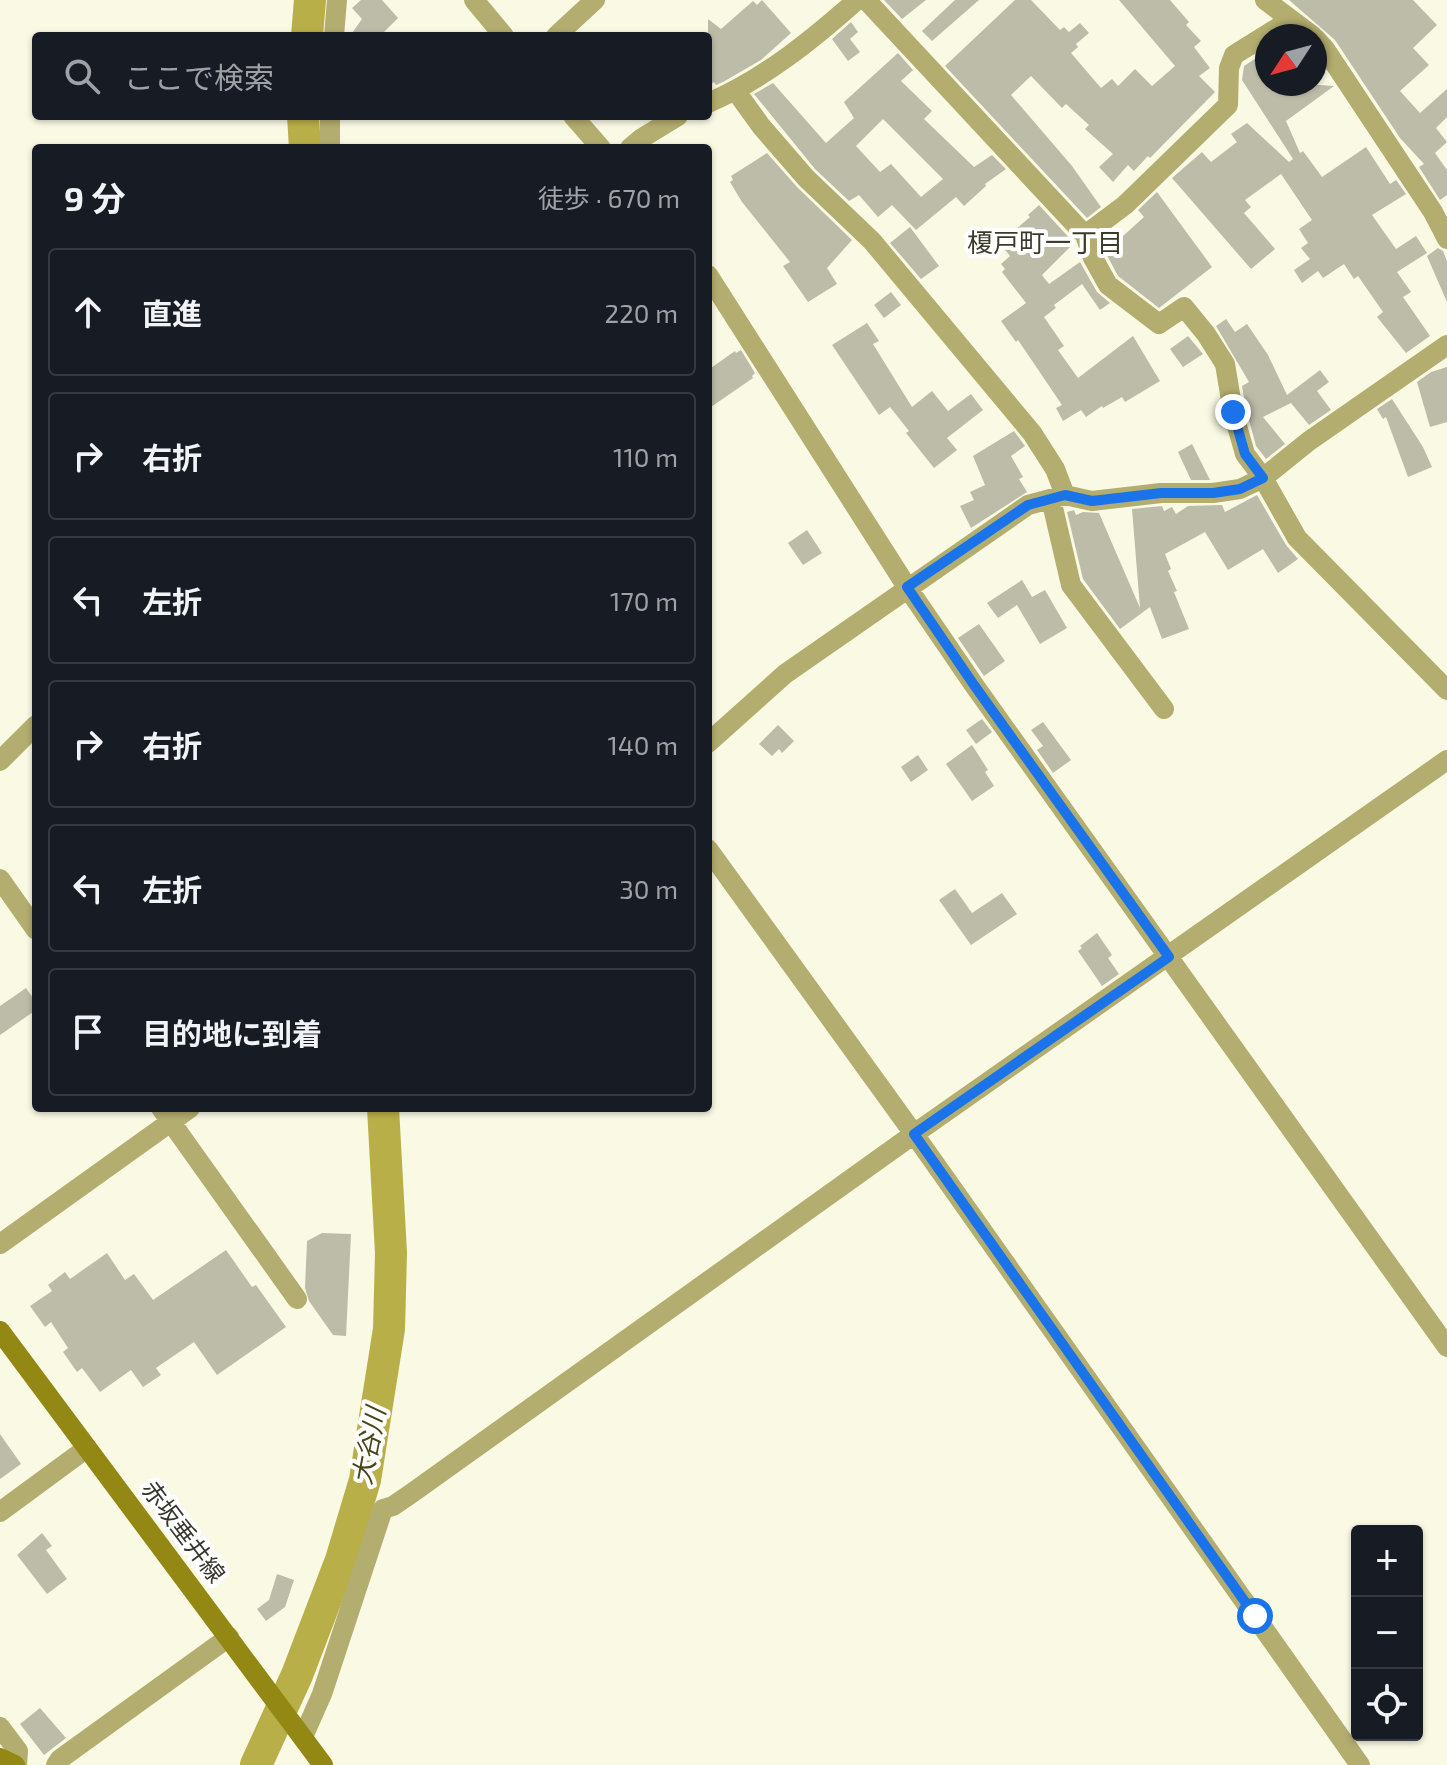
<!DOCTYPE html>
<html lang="ja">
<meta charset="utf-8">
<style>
body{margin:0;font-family:"Exo 2","Noto Sans JP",sans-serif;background:#20242c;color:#f1f3f6}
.controls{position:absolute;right:24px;bottom:24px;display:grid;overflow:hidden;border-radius:8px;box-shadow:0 2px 6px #0004}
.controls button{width:72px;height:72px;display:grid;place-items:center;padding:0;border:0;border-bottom:2px solid #363941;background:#171b24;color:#f1f3f6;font:40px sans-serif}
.compass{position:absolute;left:1255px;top:24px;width:72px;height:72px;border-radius:50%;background:#171b24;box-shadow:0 2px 6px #0004;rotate:234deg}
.stop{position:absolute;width:24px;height:24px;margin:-18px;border:6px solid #1a73e8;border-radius:50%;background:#fff}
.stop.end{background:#1a73e8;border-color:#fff;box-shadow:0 2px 8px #0008}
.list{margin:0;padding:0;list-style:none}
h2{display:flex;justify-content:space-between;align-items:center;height:104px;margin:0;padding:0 32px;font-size:34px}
h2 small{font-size:26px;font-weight:400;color:#9ea1a6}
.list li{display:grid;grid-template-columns:52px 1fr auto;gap:24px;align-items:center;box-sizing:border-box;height:128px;margin:0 16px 16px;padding:0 16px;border:2px solid #363941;border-radius:8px}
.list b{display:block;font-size:30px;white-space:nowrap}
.list em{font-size:26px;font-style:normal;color:#9ea1a6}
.icon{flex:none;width:44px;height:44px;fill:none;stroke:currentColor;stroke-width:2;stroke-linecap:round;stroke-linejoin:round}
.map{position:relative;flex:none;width:1447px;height:1765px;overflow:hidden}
.search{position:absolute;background:#171b24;box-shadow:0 2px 6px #0004;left:32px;top:32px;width:680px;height:88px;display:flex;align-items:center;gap:20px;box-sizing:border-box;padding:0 28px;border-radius:8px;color:#9ea1a6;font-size:30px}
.panel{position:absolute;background:#171b24;box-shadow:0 2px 6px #0004;left:32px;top:144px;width:680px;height:968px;border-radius:8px}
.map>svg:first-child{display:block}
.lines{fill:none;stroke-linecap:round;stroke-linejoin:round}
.river{stroke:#b9af48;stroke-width:32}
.building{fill:#bdbca8;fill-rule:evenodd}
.minor{stroke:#b3ad6f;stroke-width:20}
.secondary{stroke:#928813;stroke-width:20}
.route{stroke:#1a73e8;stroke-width:10}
.labels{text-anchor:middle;stroke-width:8;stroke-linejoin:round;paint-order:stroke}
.street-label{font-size:24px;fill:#37372f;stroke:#fff}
.neighbourhood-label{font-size:26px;fill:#3c3b2b;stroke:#fff}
.water-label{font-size:26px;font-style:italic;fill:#49451a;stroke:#fff}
</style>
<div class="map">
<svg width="1447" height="1765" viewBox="0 0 1447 1765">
<rect width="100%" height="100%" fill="#faf9e4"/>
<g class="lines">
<path class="river" d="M 307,36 L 310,0
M 303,116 L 305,148
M 256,1765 L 297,1675 L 341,1560 L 365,1480 L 389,1329 L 391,1253 L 383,1108"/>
</g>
<path class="building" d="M 361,0 L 382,0 L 398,18 L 380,36 L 350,36 L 362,19 L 352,8 Z
M 762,0 L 791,33 L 761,60 L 723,82 L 716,85 L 714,82 L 708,87 L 708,19 L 721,29 L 753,1 L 757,5 Z
M 884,0 L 926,0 L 902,19 Z
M 955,0 L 979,0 L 932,41 L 922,31 Z
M 1015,0 L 1031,0 L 1060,30 L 1064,27 L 1069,32 L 1080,23 L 1089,33 L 1076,44 L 1078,47 L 1071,53 L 1101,88 L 1112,79 L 1118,86 L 1135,69 L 1152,86 L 1175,66 L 1119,0 L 1170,0 L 1189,22 L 1186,25 L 1201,41 L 1194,47 L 1210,68 L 1199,76 L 1215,92 L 1150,158 L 1148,156 L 1134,171 L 1128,165 L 1113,182 L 1099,167 L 1113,154 L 1085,129 L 1089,125 L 1066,104 L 1062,108 L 1031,76 L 1011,95 L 1072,166 L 1101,207 L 1087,218 L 945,66 Z
M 1289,0 L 1413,0 L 1437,25 L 1413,48 L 1429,65 L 1400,91 L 1420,113 L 1447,89 L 1447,117 L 1436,128 L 1447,142 L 1435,153 L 1447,170 L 1447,195 L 1440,200 L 1419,167 L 1424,164 L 1400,138 L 1335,40 Z
M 851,22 L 858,32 L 850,39 L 860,52 L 848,61 L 832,39 Z
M 1267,51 L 1267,84 L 1281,84 L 1288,95 L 1304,84 L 1334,86 L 1286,121 L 1300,153 L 1303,151 L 1322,177 L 1366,147 L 1390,184 L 1396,180 L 1406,194 L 1372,215 L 1396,249 L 1416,236 L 1427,253 L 1397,272 L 1411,292 L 1403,297 L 1430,336 L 1406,353 L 1377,317 L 1383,312 L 1358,276 L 1354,279 L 1344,264 L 1323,278 L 1318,271 L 1302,283 L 1294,270 L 1310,259 L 1301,248 L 1308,243 L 1299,229 L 1312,220 L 1281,174 L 1245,200 L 1251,207 L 1244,213 L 1275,249 L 1251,269 L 1172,178 L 1202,152 L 1211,162 L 1237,142 L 1231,134 L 1247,123 L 1289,162 L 1293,159 L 1242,80 L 1244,66 Z
M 898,53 L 913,70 L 901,81 L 932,111 L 924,119 L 974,167 L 992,155 L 1006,169 L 985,184 L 986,186 L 964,206 L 956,197 L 916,230 L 892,205 L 878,217 L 859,195 L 849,201 L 815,169 L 754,94 L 773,83 L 826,143 L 854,118 L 844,102 ZM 883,119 L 943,179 L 921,197 L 891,164 L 880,172 L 856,146 Z
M 767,153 L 797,187 L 852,240 L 827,268 L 837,284 L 808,302 L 783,266 L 790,262 L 742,202 L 730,182 L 733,180 L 731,176 Z
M 1157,192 L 1212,267 L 1159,308 L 1118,276 L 1102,246 L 1120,233 L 1123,236 L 1144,217 L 1138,210 Z
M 1039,205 L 1074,243 L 1042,275 L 1049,284 L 1080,262 L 1097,292 L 1110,303 L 1100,310 L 1082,284 L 1054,305 L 1056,308 L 1044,317 L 1064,346 L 1058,350 L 1078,378 L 1133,336 L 1160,381 L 1125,402 L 1122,397 L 1103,408 L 1102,406 L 1086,417 L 1081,410 L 1063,421 L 1056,408 L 1062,405 L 1018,340 L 1016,342 L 1001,321 L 1026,303 L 1002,272 L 1005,269 L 1001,264 L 1010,256 L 1002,246 L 1005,243 L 1003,240 L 1030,217 L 1028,215 Z
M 910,227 L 939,266 L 921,279 L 890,243 Z
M 1438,248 L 1443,251 L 1447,261 L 1447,302 L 1427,256 Z
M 891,292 L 901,305 L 884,318 L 874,305 Z
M 1226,319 L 1235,332 L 1247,324 L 1268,355 L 1287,395 L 1320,370 L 1329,382 L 1317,391 L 1331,410 L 1309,425 L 1291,403 L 1263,417 L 1285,444 L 1266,459 L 1256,446 L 1246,409 L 1242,386 L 1249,382 L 1216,326 Z
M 867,323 L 879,341 L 873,344 L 912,407 L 932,391 L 948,411 L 971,394 L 983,410 L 947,438 L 957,450 L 934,468 L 906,433 L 909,431 L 890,407 L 879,415 L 832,345 Z
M 1188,336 L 1203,354 L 1183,367 L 1170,349 Z
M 741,350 L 755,373 L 752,376 L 753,378 L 708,409 L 708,370 L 735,351 L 736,353 Z
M 1447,367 L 1447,422 L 1430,427 L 1417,382 L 1431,372 Z
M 1392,399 L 1423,447 L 1432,467 L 1408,477 L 1386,417 L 1383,419 L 1377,409 Z
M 1014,431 L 1025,446 L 1011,456 L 1023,477 L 1019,479 L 1027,492 L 971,528 L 960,506 L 974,500 L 970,492 L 985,485 L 973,456 Z
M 1192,444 L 1210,480 L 1191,480 L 1178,452 Z
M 1257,495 L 1286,545 L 1298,559 L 1278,573 L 1263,549 L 1228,570 L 1205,532 L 1165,554 L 1171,569 L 1168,571 L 1177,591 L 1174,592 L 1189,629 L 1162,639 L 1150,607 L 1120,629 L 1083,579 L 1067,512 L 1074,510 L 1076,515 L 1083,512 L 1099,513 L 1140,608 L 1132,509 L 1162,506 L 1164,511 L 1172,507 L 1176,514 L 1188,506 L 1222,505 L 1225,512 Z
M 807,530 L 822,553 L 803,565 L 788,543 Z
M 1022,580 L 1032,597 L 1045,590 L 1067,628 L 1040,644 L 1017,605 L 998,618 L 987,603 Z
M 979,624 L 1005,661 L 984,676 L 958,638 Z
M 982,719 L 992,732 L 976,744 L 966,730 Z
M 1043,722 L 1071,760 L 1053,773 L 1037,750 L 1043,746 L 1031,730 Z
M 778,725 L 794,741 L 782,753 L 779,749 L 772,756 L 759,744 Z
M 972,745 L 988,770 L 985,772 L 994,786 L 972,801 L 946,764 Z
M 918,755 L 928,770 L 911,782 L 901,767 Z
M 955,889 L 972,913 L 1002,893 L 1017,914 L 971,945 L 939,900 Z
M 1097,933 L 1112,955 L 1108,958 L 1119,974 L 1102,986 L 1078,951 L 1082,948 L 1080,946 Z
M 26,988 L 36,1002 L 36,1010 L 0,1035 L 0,1006 Z
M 322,1233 L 351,1234 L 346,1336 L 333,1335 L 309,1301 L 305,1288 L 307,1241 Z
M 226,1250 L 252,1287 L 256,1285 L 286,1327 L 217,1375 L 194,1342 L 156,1368 L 161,1375 L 143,1387 L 131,1370 L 100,1392 L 82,1368 L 77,1372 L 63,1352 L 68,1348 L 51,1322 L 45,1327 L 30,1306 L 52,1291 L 48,1285 L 65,1272 L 70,1279 L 107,1253 L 125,1280 L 134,1274 L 153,1300 Z
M 0,1434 L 21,1464 L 0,1479 Z
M 42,1533 L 52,1546 L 46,1550 L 67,1579 L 47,1594 L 17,1555 Z
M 277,1574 L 294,1580 L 285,1607 L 266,1621 L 257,1609 L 269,1600 Z
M 40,1708 L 66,1738 L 44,1755 L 20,1724 Z"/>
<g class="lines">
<path class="minor" d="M 474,0 L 504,36
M 866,0 L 1085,235 L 1093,258 L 1108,285 L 1159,324 L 1184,307 L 1206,334 L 1225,364 L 1233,412 L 1245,454 L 1263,478 L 1297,538 L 1447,690
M 1265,0 L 1313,36
M 334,36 L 337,0
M 556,36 L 595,0
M 1315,38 L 1325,49 L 1433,212 L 1447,239
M 735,90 L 761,126 L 806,178 L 872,241 L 1032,433 L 1055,469 L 1065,495
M 708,103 C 764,79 812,40 857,0
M 573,116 L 601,148
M 330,148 L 330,116
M 630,148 L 642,138 L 678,116
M 1085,235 L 1125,205 L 1228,105 L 1229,68 L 1234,55 L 1279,27 L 1287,17
M 708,275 L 907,587 L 974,685 L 1447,1347
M 1051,499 L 1071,585 L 1164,709
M 708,743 L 785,674 L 1028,505 L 1065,495 L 1092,501 L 1161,493 L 1213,493 L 1240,489 L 1263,478 L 1309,441 L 1447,345
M 0,761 L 36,725
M 708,849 L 914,1134 L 1360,1765
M 0,879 L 36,930
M 161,1108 L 297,1299
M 0,1244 L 190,1108
M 0,1512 L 87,1448
M 0,1727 L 18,1751 L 17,1765
M 303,1737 L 322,1694 L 383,1509 L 393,1506 L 412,1493 L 914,1134 L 1447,760
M 56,1765 L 60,1759 L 229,1637"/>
<path class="secondary" d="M 0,1331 L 323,1765
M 0,1758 L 15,1765"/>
</g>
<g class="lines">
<path class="route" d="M 1233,412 L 1245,454 L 1263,478 L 1240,489 L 1213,493 L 1161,493 L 1092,501 L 1065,495 L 1028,505 L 907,587 L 974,685 L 1169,957 L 914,1134 L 1255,1616"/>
</g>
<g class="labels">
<g class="street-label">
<text transform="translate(183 1532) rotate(53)" y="8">赤坂垂井線</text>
</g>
<g class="neighbourhood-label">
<text x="1045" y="252">榎戸町一丁目</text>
</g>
<g class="water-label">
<text transform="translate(369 1446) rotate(-79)" y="9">大谷川</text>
</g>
</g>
</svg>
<div class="controls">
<button>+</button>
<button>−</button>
<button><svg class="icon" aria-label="locate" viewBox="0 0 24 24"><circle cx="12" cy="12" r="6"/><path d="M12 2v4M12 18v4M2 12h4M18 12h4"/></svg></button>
</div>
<svg class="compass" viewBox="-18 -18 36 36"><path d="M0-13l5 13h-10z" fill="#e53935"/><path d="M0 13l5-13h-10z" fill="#9ea1a6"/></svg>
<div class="stop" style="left:1255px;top:1616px"></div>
<div class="stop end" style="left:1233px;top:412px"></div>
<div class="search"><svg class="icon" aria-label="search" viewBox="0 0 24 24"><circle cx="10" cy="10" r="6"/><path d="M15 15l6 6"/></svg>ここで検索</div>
<section class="panel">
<h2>9 分<small>徒歩 · 670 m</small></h2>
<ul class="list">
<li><svg class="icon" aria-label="ahead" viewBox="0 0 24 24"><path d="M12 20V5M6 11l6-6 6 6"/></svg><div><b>直進</b></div><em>220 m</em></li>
<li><svg class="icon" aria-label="right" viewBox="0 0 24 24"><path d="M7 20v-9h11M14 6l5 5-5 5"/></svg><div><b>右折</b></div><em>110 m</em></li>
<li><svg class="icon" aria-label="left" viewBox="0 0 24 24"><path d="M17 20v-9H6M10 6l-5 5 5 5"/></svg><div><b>左折</b></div><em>170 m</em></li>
<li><svg class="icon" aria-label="right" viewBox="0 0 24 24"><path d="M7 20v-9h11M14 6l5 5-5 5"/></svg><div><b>右折</b></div><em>140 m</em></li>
<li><svg class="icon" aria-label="left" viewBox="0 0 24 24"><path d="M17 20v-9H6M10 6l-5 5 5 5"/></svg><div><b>左折</b></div><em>30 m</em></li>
<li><svg class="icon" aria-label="arrive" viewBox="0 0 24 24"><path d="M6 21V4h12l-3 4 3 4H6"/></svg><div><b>目的地に到着</b></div></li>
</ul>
</section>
</div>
